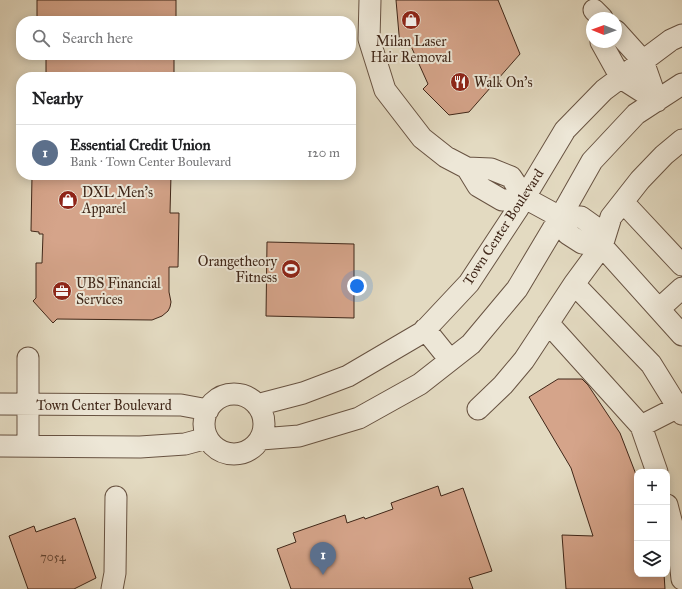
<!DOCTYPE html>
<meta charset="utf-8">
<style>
body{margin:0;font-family:"IM FELL Great Primer",serif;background:#f6f6f6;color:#202124}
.controls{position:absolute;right:12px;bottom:12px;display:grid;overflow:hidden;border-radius:8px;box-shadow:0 2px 10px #0003}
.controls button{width:36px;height:36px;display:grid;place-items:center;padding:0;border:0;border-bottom:1px solid #e0e0e0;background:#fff;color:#202124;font:20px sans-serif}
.compass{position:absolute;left:586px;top:12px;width:36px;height:36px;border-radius:50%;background:#fff;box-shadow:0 2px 10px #0003;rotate:271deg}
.you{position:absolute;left:357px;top:286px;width:14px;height:14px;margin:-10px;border:3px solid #fff;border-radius:50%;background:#1a73e8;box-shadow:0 0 0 6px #1a73e833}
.badge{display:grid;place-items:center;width:26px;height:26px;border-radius:50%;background:#0b8043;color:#fff;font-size:13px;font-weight:700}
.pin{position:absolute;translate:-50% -33px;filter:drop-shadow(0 1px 2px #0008)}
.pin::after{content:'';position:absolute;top:21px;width:14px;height:12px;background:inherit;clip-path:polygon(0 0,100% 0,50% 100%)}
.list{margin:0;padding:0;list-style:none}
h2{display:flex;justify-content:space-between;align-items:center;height:52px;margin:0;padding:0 16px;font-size:17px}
h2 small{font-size:13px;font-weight:400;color:#757577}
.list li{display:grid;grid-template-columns:26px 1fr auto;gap:12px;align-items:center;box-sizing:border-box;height:56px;padding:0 16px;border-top:1px solid #e0e0e0}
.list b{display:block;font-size:15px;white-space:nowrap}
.list p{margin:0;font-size:13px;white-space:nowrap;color:#757577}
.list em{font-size:13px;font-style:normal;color:#757577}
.icon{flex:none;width:22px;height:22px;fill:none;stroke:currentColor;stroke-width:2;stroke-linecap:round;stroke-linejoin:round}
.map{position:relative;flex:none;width:682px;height:589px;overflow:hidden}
.search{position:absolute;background:#fff;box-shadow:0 2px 10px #0003;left:16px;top:16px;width:340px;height:44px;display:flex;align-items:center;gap:10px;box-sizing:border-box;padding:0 14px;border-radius:16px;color:#757577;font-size:15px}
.panel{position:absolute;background:#fff;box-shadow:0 2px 10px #0003;left:16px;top:72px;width:340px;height:108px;border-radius:16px}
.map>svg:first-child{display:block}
.building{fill:#d5a48a;stroke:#3f2618}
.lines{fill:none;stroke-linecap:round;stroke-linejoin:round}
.minor-casing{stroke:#685342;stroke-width:23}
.minor{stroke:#ede7d7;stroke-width:21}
.labels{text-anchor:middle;stroke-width:4;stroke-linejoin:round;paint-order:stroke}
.number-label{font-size:12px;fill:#644634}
.poi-label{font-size:14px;fill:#3f2618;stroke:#ede7d7;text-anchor:start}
.street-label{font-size:14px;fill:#3f2618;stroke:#ede7d7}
</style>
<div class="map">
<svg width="682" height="589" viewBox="0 0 682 589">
<rect width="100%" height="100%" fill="#e3dac1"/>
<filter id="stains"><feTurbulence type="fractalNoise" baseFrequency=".005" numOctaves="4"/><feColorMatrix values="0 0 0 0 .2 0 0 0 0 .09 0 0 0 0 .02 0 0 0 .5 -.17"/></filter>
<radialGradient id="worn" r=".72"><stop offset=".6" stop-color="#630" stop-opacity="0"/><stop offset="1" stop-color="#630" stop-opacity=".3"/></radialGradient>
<path class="building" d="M 37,0 L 176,0 L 176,21 L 37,21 Z
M 396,0 L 498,0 L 520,54 L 469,112 L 449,115 L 423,89 L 428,84 L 410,44 L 400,46 Z
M 46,55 L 174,55 L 174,77 L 46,77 Z
M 41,175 L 171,175 L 170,213 L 179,213 L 178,267 L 169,267 L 169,292 L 171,302 L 170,307 L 168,311 L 162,316 L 152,320 L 57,319 L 53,323 L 33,301 L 36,298 L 36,263 L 42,263 L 43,234 L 39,234 L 39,232 L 31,231 L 32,176 L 42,176 Z
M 267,242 L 354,244 L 354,318 L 266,316 Z
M 558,379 L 582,379 L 588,385 L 620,433 L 637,477 L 637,574 L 664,574 L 665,589 L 566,589 L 562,535 L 593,536 L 571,468 L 529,397 Z
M 438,486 L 441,496 L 463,488 L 492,571 L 469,578 L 473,589 L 291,589 L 277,549 L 296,542 L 293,533 L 345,515 L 347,523 L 364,517 L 365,519 L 393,509 L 391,503 Z
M 75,518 L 96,578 L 74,589 L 28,589 L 9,536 L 34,526 L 36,532 Z"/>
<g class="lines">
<defs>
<path id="minor" d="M 370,0 L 369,39 L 385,90 L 422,138 L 446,157 L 467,168 L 491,169 L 511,177 L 525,198 L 560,217 L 581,217 L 595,227 L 602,246 L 682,335
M 594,10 L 602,18
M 601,42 L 621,78 L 657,101 L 643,61 L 616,31
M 682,140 L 664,155 L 640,180 L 611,217 L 602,246 L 574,284 L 651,364 L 682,414
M 467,168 L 478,186 L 502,200 L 525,198
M 623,202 L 682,265
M 560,217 L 568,234 L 582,243 L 602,246
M 659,309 L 682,288
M 548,323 L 641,426 L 682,405
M 425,329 L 450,360
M 28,358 L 28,446
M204 424a30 30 0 1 1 60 0a30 30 0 1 1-60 0Z
M 0,404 L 181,405 L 208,410
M 257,405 L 303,393 L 348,376 L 423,332 L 469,283 L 517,210 L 565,130 L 604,90 L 671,40 L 682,35
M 478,409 L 503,385 L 524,360 L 574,284
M 641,426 L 657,472
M 261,439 L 299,436 L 359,418 L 420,384 L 471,344 L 517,289 L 566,207 L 592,161 L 636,114 L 682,84
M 0,446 L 140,447 L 185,444 L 207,438
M 667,505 L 679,551 L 682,579
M 112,589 L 115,573 L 116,497"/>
</defs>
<use href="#minor" class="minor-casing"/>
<use href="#minor" class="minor"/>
</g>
<defs>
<symbol id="shop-disc" viewBox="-11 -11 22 22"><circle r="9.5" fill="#8f2418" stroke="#ede7d7"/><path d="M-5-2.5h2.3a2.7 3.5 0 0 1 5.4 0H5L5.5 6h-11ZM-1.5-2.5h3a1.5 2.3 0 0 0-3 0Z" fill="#fff"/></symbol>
<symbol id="restaurant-disc" viewBox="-11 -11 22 22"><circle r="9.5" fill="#8f2418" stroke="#ede7d7"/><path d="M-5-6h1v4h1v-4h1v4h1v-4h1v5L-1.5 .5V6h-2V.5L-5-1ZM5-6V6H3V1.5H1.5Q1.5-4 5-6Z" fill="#fff"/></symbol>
<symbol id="stadium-disc" viewBox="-11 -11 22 22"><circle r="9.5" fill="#8f2418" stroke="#ede7d7"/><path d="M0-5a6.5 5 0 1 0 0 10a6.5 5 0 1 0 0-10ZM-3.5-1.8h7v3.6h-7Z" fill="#fff"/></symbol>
<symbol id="office-disc" viewBox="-11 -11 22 22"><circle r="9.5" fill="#8f2418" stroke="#ede7d7"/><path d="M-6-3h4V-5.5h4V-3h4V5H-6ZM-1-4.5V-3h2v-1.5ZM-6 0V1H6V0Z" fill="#fff"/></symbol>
</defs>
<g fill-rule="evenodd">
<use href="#shop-disc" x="400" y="9" width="22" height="22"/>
<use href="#restaurant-disc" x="449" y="71" width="22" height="22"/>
<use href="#shop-disc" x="57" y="189" width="22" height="22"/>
<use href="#stadium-disc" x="280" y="258" width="22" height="22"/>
<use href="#office-disc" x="51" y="280" width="22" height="22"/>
</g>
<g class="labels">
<g class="number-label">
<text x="53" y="561">7054</text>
</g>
<g class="poi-label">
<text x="411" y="46" text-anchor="middle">Milan Laser<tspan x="411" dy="16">Hair Removal</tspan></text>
<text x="474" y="87">Walk On's</text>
<text x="82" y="197">DXL Men's<tspan x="82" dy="16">Apparel</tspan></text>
<text x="277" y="266" text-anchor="end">Orangetheory<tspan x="277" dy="16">Fitness</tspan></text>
<text x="76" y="288">UBS Financial<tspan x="76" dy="16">Services</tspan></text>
</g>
<g class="street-label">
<text transform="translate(503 227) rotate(-57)" y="5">Town Center Boulevard</text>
<text x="104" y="410">Town Center Boulevard</text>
</g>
</g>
<rect width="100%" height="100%" filter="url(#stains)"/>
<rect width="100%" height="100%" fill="url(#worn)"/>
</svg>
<div class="controls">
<button>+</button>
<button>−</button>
<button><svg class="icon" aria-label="layers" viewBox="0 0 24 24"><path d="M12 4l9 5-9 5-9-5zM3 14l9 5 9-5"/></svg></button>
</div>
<svg class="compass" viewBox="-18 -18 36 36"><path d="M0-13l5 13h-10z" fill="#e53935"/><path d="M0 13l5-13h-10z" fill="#757577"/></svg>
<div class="you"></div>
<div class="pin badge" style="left:323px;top:575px;background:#5c6f8a">1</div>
<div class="search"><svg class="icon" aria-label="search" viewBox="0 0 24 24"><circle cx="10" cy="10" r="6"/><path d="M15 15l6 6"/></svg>Search here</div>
<section class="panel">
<h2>Nearby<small></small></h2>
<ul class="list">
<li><span class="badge" style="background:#5c6f8a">1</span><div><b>Essential Credit Union</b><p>Bank · Town Center Boulevard</p></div><em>120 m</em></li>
</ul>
</section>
</div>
